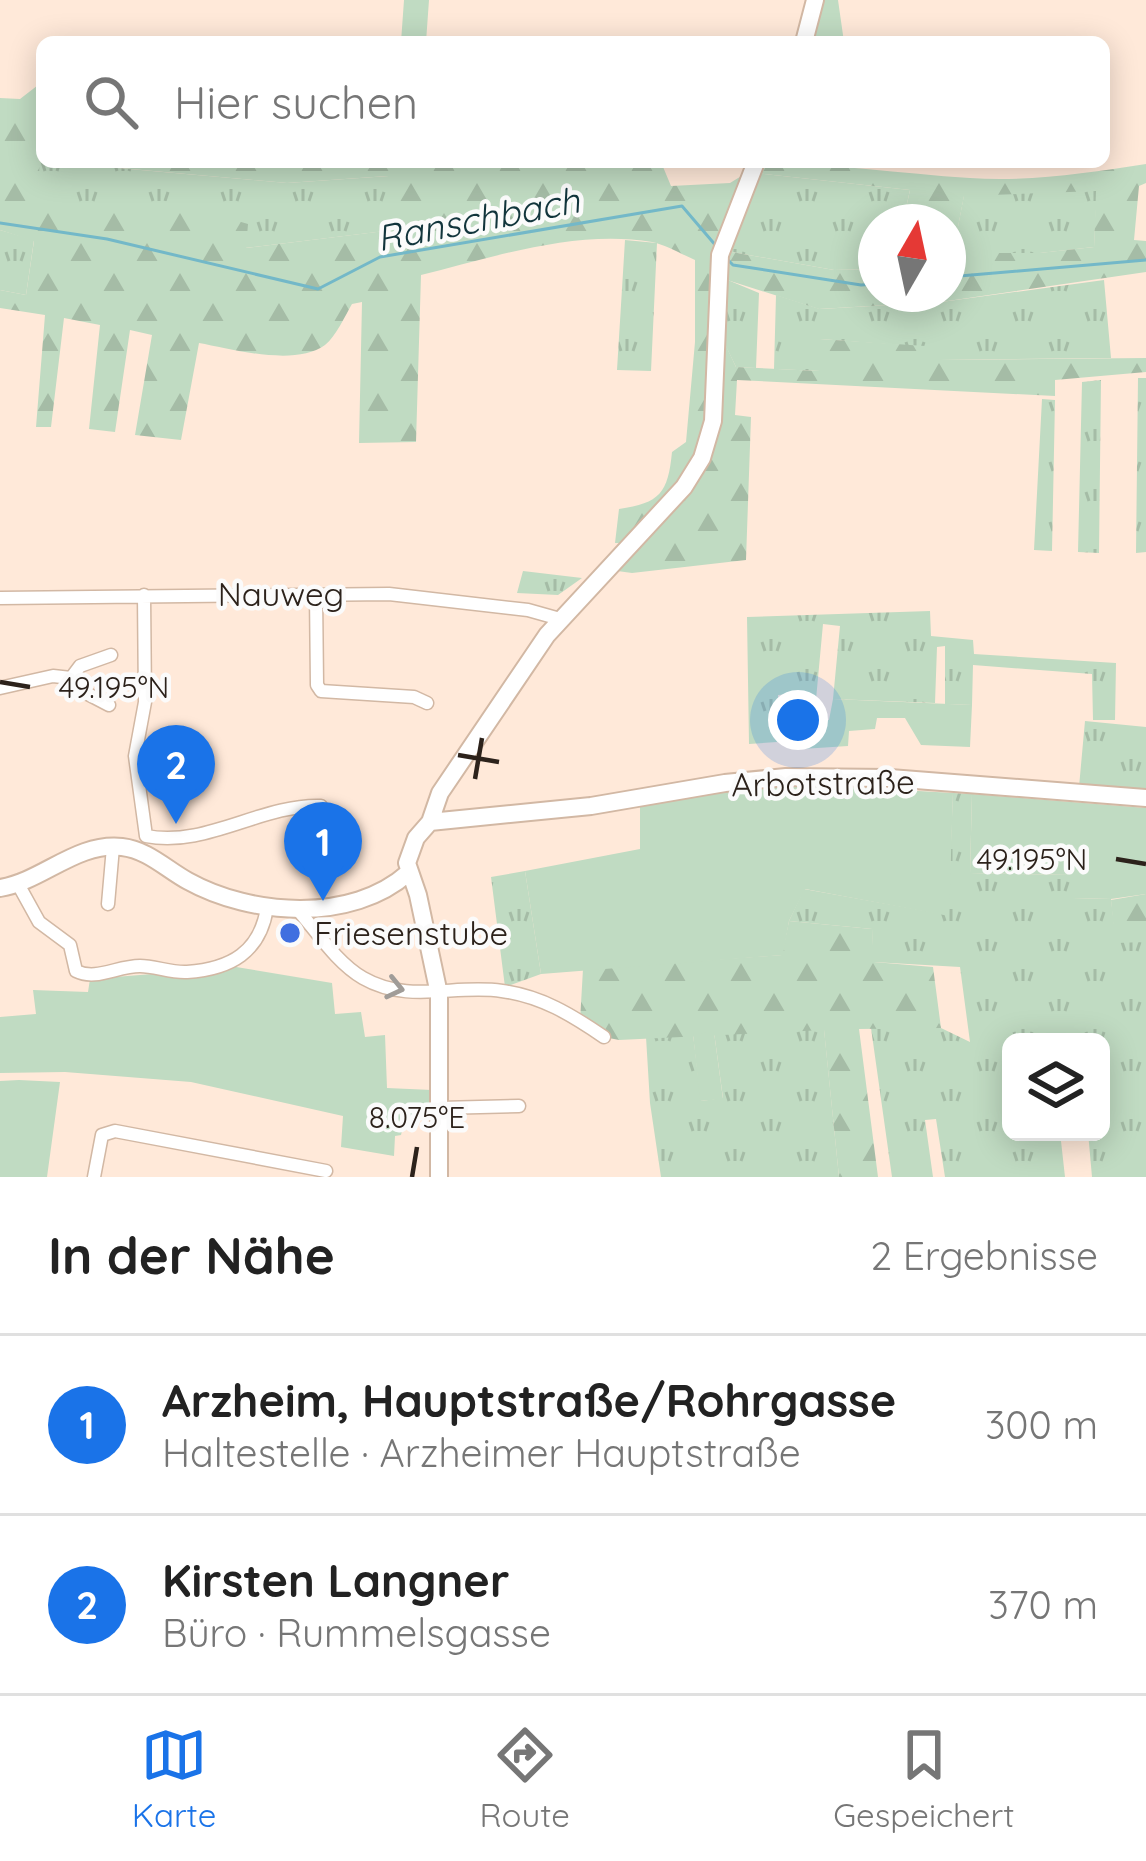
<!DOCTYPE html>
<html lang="de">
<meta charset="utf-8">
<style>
body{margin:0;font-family:Quicksand,sans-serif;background:#f2f2f2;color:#222}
.controls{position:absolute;right:36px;bottom:36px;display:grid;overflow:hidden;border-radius:18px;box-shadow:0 6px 30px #0003}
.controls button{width:108px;height:108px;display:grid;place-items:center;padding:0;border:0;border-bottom:3px solid #e0e0e0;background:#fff;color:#222;font:60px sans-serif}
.compass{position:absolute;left:858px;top:204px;width:108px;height:108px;border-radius:50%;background:#fff;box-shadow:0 6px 30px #0003;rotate:9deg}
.you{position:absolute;left:798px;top:720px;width:42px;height:42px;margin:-30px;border:9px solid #fff;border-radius:50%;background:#1a73e8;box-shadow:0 0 0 18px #1a73e833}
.badge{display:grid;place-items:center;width:78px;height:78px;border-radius:50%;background:#1a73e8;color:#fff;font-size:39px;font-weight:700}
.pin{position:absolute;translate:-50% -99px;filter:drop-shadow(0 3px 6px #0008)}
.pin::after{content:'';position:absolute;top:63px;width:42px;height:36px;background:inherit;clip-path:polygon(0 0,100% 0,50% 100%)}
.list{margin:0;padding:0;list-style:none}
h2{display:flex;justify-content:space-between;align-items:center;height:156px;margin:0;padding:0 48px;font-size:51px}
h2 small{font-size:39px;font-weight:400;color:#767676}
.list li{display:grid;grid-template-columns:78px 1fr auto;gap:36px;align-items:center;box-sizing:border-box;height:180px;padding:0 48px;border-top:3px solid #e0e0e0}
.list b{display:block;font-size:45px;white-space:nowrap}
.list p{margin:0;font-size:39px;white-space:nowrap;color:#767676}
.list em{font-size:39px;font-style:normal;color:#767676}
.icon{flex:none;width:66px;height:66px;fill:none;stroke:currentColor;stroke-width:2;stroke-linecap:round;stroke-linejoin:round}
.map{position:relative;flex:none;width:1146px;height:1177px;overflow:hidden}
.search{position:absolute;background:#fff;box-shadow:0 6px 30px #0003;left:36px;right:36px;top:36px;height:132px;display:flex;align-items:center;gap:30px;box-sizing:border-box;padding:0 42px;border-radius:18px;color:#767676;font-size:45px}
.sheet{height:516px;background:#fff}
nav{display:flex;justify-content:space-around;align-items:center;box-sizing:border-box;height:168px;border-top:3px solid #e0e0e0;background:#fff;font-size:33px;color:#767676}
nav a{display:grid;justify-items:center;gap:6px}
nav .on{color:#1a73e8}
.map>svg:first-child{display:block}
.grass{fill:url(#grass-tufts)}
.forest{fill:url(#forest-firs);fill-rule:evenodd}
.garden{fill:#c0dbc2}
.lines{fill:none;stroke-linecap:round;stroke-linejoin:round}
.stream{stroke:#73b8c8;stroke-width:3}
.street-casing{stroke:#d2b8a4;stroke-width:15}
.secondary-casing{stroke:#d2b8a4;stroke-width:20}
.street{stroke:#fff;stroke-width:12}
.secondary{stroke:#fff;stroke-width:16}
.oneway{stroke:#a09c98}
.ticks{fill:none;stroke:#2c221b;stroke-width:4.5}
.poi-dot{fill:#406fe0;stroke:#fbfbfb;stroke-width:4.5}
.labels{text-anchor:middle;stroke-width:9;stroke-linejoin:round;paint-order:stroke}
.street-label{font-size:33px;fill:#2c221b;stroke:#fbfbfb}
.poi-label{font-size:33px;fill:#2c221b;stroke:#fbfbfb;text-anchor:start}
.water-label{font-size:36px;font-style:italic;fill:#12353c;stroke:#fbfbfb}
.ticks-label{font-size:30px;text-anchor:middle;fill:#2c221b;stroke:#fbfbfb;stroke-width:9;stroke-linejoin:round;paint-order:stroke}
</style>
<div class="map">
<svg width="1146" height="1177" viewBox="0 0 1146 1177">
<defs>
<pattern id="grass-tufts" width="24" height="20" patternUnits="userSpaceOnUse" patternTransform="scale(3)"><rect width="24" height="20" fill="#c0dbc2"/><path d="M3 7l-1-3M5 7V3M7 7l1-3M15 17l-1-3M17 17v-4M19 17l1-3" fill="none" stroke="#a5bca6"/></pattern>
<pattern id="forest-firs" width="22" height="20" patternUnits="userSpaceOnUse" patternTransform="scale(3)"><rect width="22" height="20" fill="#c0dbc2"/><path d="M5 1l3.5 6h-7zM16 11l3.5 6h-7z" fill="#a5bca6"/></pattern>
</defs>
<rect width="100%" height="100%" fill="#ffe9d9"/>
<path class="grass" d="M 404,0 L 429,0 L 426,42 L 401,42 Z
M 815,0 L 838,0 L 844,42 L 804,42 Z
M 39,161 L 287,183 L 389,176 L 410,228 L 245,248 L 37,211 Z
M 756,173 L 910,190 L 903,222 L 876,222 L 876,269 L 834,270 L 726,251 Z
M 1097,190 L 1094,247 L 1040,253 L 953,253 L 964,195 Z
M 0,230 L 34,240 L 26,295 L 0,290 Z
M 625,240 L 657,243 L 651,371 L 617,370 Z
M 723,278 L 759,293 L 756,368 L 736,367 L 721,336 Z
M 1104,280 L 1111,358 L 940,360 L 940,348 L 820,339 L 820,371 L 774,369 L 776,295 L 820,309 L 941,302 Z
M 1138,378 L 1146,378 L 1146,552 L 1136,553 Z
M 1101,380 L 1099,553 L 1078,552 L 1082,382 Z
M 1042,399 L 1055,400 L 1052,551 L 1034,550 Z
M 523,571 L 582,578 L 558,595 L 517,593 Z
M 930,611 L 931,636 L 973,640 L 974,654 L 1116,663 L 1115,720 L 1093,720 L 1092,674 L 973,665 L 972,705 L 945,704 L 945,646 L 937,647 L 935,703 L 833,699 L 840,626 L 823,624 L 814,721 L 804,721 L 804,693 L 778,695 L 777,742 L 749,744 L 747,617 Z
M 1085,721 L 1146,727 L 1146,791 L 1079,787 Z
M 953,793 L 972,794 L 970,873 L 1073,875 L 1073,898 L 1111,899 L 1116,942 L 1146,942 L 1146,1177 L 1092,1177 L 1088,1132 L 1101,1132 L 1101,1042 L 1011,1042 L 1011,1132 L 1060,1132 L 1065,1177 L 945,1177 L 936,1119 L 925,1120 L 933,1177 L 892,1177 L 871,1028 L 941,1028 L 970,1042 L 960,967 L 873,962 L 872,929 L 789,921 L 804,889 L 948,915 Z
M 525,871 L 541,974 L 505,987 L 491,877 Z
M 824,1029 L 839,1177 L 661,1177 L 650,1103 L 646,1037 L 693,1034 L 701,1101 L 723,1098 L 714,1032 Z"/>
<path class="forest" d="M 42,82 L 38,211 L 169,201 L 248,224 L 246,248 L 409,228 L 388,176 L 287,183 L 53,162 L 661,162 L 671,186 L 730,183 L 743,175 L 746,162 C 822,162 895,173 970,178 C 1029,182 1087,173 1146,164 L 1146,183 L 1139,186 L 1134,240 L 1146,241 L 1146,272 L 941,302 L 819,309 L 724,279 L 721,335 L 736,367 L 819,371 L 820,339 L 940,347 L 941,360 L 1146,358 L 1146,372 L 1055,380 L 1055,396 L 737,380 L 735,415 L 751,417 L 746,560 L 632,573 L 610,570 L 629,543 L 615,543 L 619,509 C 660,503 668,493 672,452 L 686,442 L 695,342 L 695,260 C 681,254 666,245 652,242 C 576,229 494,257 421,275 L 416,442 L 359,443 L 362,302 L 352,304 C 345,316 336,336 325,345 C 295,367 232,349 199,343 L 181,440 L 135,435 L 152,335 L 130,330 L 115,432 L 89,429 L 100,325 L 64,318 L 51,427 L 36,427 L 45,315 L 0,308 L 0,290 L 26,295 L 34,241 L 0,230 L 0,98 L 20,99 ZM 756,173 L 910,190 L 903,222 L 948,222 L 948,294 L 876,294 L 876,269 L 834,270 L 726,251 ZM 1096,191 L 1094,247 L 1039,253 L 953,253 L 964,196 Z
M 1146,894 L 1146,942 L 1115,943 L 1111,900 Z
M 789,921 L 872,929 L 874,962 L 933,967 L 941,1028 L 859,1029 L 878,1177 L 839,1177 L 824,1030 L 619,1040 L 604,1037 L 580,1021 L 583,969 L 782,955 Z"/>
<path class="garden" d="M 833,699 L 972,705 L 970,747 L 921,745 L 905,718 L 877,718 L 875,729 L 849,731 L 848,746 L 802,749 L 804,721 L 829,720 Z
M 814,785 L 953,793 L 949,916 L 805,889 L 789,921 L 783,955 L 541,974 L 525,871 L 640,849 L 640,806 L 739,790 Z
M 972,794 L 1146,808 L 1146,894 L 1111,899 L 1072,898 L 1072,875 L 970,873 Z
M 230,966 L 332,983 L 335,1014 L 361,1012 L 365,1037 L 385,1035 L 387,1088 L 432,1090 L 429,1118 L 405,1118 L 401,1135 L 395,1136 L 394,1156 L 341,1147 L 343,1116 L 191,1082 L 65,1072 L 0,1073 L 0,1017 L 36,1014 L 33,990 L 88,992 L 90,979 L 165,973 L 199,978 Z
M 714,1032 L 723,1099 L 700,1101 L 693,1034 Z
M 19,1080 L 60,1082 L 47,1177 L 0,1177 L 0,1081 Z"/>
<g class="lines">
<path class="stream" d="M 0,223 L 107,239 L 318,289 L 380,257 L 682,206 L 717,247
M 727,259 L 733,265 L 861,285 L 876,284
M 948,277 L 1146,260"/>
<defs>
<path id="street" d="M 316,594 L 317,685 L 321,691 L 414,697 L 427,703
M 144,595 L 145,702 L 135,756 L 146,836
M 0,598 L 389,594 L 528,610 L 560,619
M 71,678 L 86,693 L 109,705
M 0,688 L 53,676 L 71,678 L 80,666 L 111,655
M 146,836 C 206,848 261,804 321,806
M 18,884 L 39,922 L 70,945 L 76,971 C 96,981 117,966 140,966 C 155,966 171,973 187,972 C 231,969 260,952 267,908
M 108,904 L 113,847
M 298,910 C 317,932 337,963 363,978 C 408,1004 455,984 502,991 C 541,996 572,1015 604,1037
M 440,1108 L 519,1106
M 94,1177 L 102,1135 L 115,1131 L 326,1171"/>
<path id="secondary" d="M 804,42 L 815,0
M 430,822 L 591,806 L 725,783 L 786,777 L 890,778 L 1146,798
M 0,888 C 43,881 76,842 122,847 C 148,850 166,869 188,881 C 251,916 352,923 408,873
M 439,1177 L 439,994 L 418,895 L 407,863 L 416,838 L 430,822 L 440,793 L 547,635 L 684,487 L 702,458 L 713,421 L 720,255 L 756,162"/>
</defs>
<use href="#street" class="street-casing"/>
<use href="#secondary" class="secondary-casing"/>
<use href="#street" class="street"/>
<use href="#secondary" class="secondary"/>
</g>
<defs><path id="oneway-chevron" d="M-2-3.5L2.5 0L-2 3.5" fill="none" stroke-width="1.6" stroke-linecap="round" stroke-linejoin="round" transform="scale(3)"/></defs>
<use class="oneway" href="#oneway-chevron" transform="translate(395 988) rotate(13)"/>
<path class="ticks" d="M 0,682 L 30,687M 458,755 L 499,762M 475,779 L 482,738M 1116,859 L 1146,864M 412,1177 L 417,1147"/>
<circle class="poi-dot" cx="290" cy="933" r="12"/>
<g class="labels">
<g class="street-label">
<text x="281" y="606">Nauweg</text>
<text transform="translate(823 783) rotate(-1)" y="12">Arbotstraße</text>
</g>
<g class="poi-label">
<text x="314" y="945">Friesenstube</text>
</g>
<g class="water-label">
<text transform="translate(478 219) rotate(-11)" y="13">Ranschbach</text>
</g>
</g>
<g class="ticks-label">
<text x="114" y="698">49.195°N</text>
<text x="1032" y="870">49.195°N</text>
<text x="417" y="1128">8.075°E</text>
</g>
</svg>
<div class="controls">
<button><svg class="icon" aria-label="layers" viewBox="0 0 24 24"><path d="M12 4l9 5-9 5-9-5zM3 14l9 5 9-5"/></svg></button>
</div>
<svg class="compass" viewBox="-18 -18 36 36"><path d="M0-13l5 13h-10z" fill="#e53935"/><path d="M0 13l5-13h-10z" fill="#767676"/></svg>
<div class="you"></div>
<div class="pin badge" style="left:323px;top:901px">1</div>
<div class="pin badge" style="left:176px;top:824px">2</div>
<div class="search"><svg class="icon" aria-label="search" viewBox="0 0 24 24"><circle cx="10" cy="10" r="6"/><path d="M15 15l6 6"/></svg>Hier suchen</div>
</div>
<section class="sheet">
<h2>In der Nähe<small>2 Ergebnisse</small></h2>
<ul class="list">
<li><span class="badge">1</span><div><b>Arzheim, Hauptstraße/Rohrgasse</b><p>Haltestelle · Arzheimer Hauptstraße</p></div><em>300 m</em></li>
<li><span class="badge">2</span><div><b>Kirsten Langner</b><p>Büro · Rummelsgasse</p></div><em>370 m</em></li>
</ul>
</section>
<nav>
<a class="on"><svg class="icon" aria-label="map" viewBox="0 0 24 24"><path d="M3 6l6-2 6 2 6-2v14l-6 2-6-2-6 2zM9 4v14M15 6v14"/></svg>Karte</a>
<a><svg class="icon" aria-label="directions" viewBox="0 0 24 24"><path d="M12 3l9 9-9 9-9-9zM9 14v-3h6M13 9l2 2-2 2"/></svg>Route</a>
<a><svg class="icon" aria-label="saved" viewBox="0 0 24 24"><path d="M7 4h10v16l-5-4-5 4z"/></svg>Gespeichert</a>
</nav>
